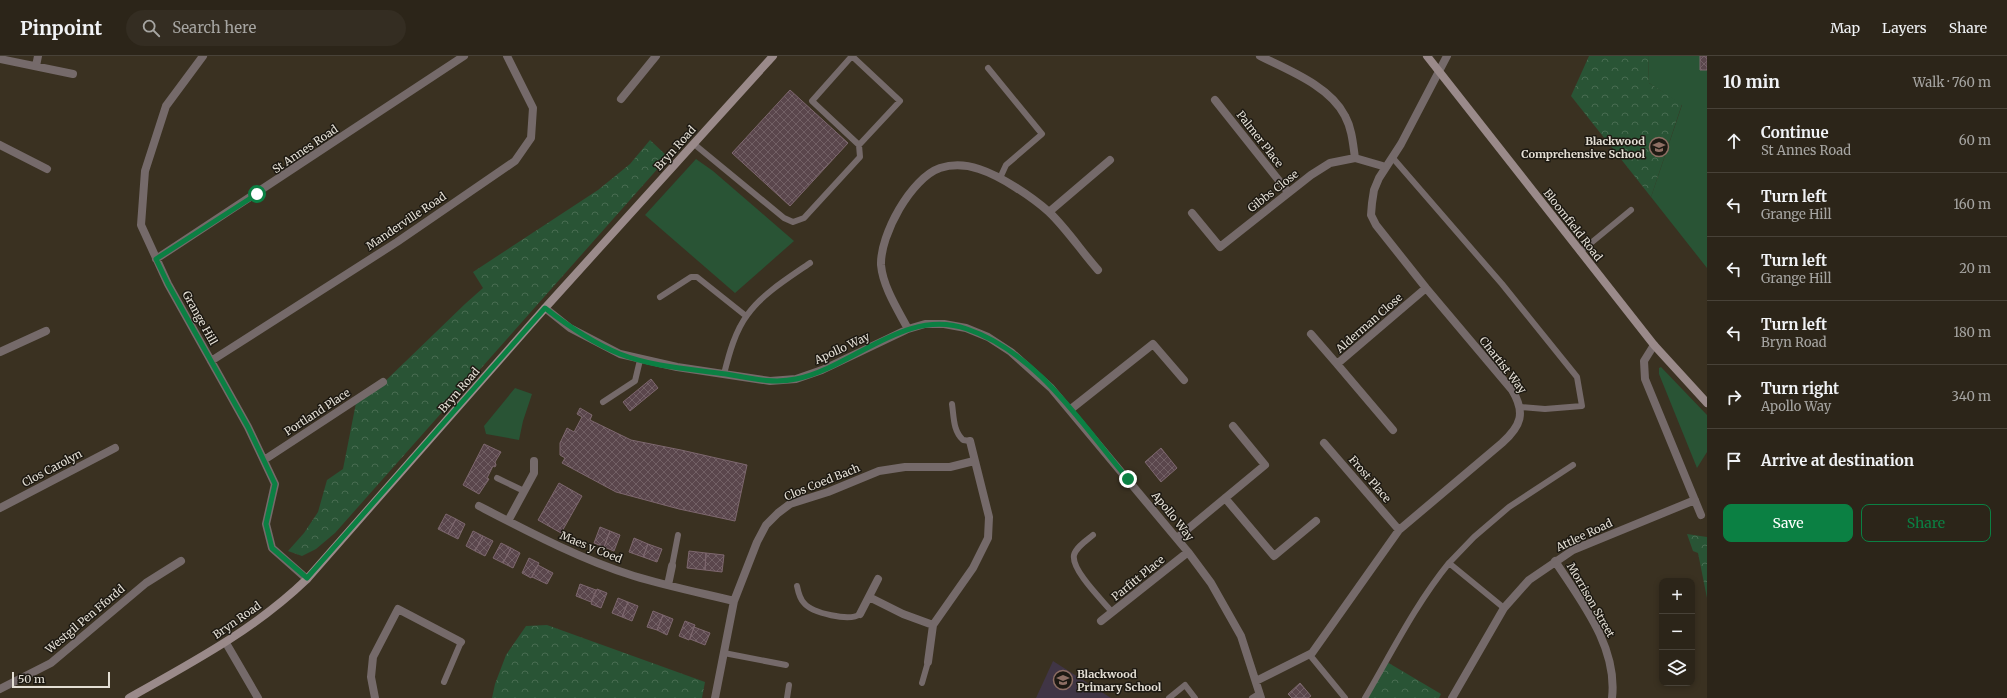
<!DOCTYPE html>
<meta charset="utf-8">
<style>
body{margin:0;font-family:Merriweather,serif;background:#342d22;color:#f1f3f6}
.controls{position:absolute;right:12px;bottom:12px;display:grid;overflow:hidden;border-radius:8px;box-shadow:0 2px 6px #0003}
.controls button{width:36px;height:36px;display:grid;place-items:center;padding:0;border:0;border-bottom:1px solid #484238;background:#2c2519;color:#f1f3f6;font:20px sans-serif}
.scale{position:absolute;left:12px;bottom:10px;width:98px;box-sizing:border-box;padding-left:4px;border:2px solid #e4dfd5;border-top:0;font-size:11px;line-height:14px;white-space:nowrap;color:#e4dfd5;-webkit-text-stroke:3px #1d1912;paint-order:stroke}
.stop{position:absolute;width:12px;height:12px;margin:-9px;border:3px solid #0b8043;border-radius:50%;background:#fff}
.stop.end{background:#0b8043;border-color:#fff;box-shadow:0 1px 4px #0008}
.list{margin:0;padding:0;list-style:none}
h2{display:flex;justify-content:space-between;align-items:center;height:52px;margin:0;padding:0 16px;font-size:17px}
h2 small{font-size:13px;font-weight:400;color:#a6a5a2}
.list li{display:grid;grid-template-columns:26px 1fr auto;gap:12px;align-items:center;box-sizing:border-box;height:64px;padding:0 16px;border-top:1px solid #484238}
.list b{display:block;font-size:15px;white-space:nowrap}
.list p{margin:0;font-size:13px;white-space:nowrap;color:#a6a5a2}
.list em{font-size:13px;font-style:normal;color:#a6a5a2}
.actions{display:flex;gap:8px;padding:12px 16px}
.actions a{flex:1;padding:9px 0;border:1px solid #0b8043;border-radius:8px;text-align:center;font-size:14px;color:#0b8043}
.actions .main{background:#0b8043;color:#fff}
.icon{flex:none;width:22px;height:22px;fill:none;stroke:currentColor;stroke-width:2;stroke-linecap:round;stroke-linejoin:round}
.map{position:relative;flex:none;width:1707px;height:642px;overflow:hidden}
header{display:flex;align-items:center;gap:24px;box-sizing:border-box;height:56px;padding:0 20px;background:#2c2519;border-bottom:1px solid #484238}
header strong{font-size:19px}
nav{display:flex;gap:22px;margin-inline-start:auto;font-size:14px}
.search{width:280px;height:36px;background:#342d22;display:flex;align-items:center;gap:10px;box-sizing:border-box;padding:0 14px;border-radius:22px;color:#a6a5a2;font-size:15px}
main{display:flex}
aside{flex:1;background:#2c2519}
.map>svg:first-child{display:block}
.education{fill:#403545}
.grass{fill:#295435}
.forest{fill:url(#forest-crowns)}
.building{fill:url(#building-cross-hatch);stroke:#7d676e}
.lines{fill:none;stroke-linecap:round;stroke-linejoin:round}
.lane{stroke:#756a6a;stroke-width:6}
.street{stroke:#756a6a;stroke-width:8}
.secondary{stroke:#9a8a8a;stroke-width:8}
.route{stroke:#0b8043;stroke-width:5}
.labels{text-anchor:middle;stroke-width:3;stroke-linejoin:round;paint-order:stroke}
.street-label{font-size:11px;fill:#e4dfd5;stroke:#1d1912}
.poi-label{font-size:11px;font-weight:bold;fill:#e4dfd5;stroke:#1d1912;text-anchor:end}
</style>
<header>
<strong>Pinpoint</strong>
<div class="search"><svg class="icon" aria-label="search" viewBox="0 0 24 24"><circle cx="10" cy="10" r="6"/><path d="M15 15l6 6"/></svg>Search here</div>
<nav><a>Map</a><a>Layers</a><a>Share</a></nav>
</header>
<main>
<div class="map">
<svg width="1707" height="642" viewBox="0 0 1707 642">
<defs>
<pattern id="forest-crowns" width="20" height="18" patternUnits="userSpaceOnUse"><rect width="20" height="18" fill="#295435"/><path d="M2 6a3 3 0 1 1 6 0M12 15a3 3 0 1 1 6 0" fill="none" stroke="#486c51"/></pattern>
<pattern id="building-cross-hatch" width="8" height="8" patternUnits="userSpaceOnUse"><rect width="8" height="8" fill="#5a464c"/><path d="M0 0l8 8M0 8l8-8" fill="none" stroke="#726065"/></pattern>
</defs>
<rect width="100%" height="100%" fill="#3a3121"/>
<path class="education" d="M 1053,605 L 1111,642 L 1036,642 Z"/>
<path class="grass" d="M 1648,0 L 1700,0 L 1700,14 L 1707,14 L 1707,212 L 1651,141 L 1682,49 L 1649,27 Z
M 696,103 L 713,115 L 794,185 L 735,237 L 645,159 Z
M 1661,311 L 1707,359 L 1707,396 L 1697,412 L 1659,318 L 1659,312 Z
M 515,332 L 532,338 L 523,365 L 519,384 L 486,378 L 484,370 Z"/>
<path class="forest" d="M 1589,0 L 1648,0 L 1649,27 L 1682,48 L 1651,141 L 1571,40 Z
M 650,84 L 668,101 L 335,477 L 316,493 L 302,500 L 288,495 L 304,477 L 318,456 L 327,424 L 343,413 L 356,347 L 376,334 L 465,248 L 483,232 L 473,216 L 598,134 L 630,108 Z
M 1687,478 L 1707,481 L 1707,542 L 1698,497 L 1693,495 Z
M 547,569 L 705,626 L 702,642 L 492,642 L 495,628 L 506,599 L 526,570 Z
M 1387,606 L 1441,638 L 1439,642 L 1365,642 Z"/>
<path class="building" d="M 1700,0 L 1707,0 L 1707,14 L 1700,14 Z
M 790,34 L 848,87 L 790,150 L 732,97 Z
M 651,323 L 658,332 L 630,355 L 623,346 Z
M 580,352 L 592,359 L 590,364 L 631,384 L 681,394 L 747,409 L 735,465 L 679,453 L 616,436 L 562,407 L 565,402 L 560,399 L 560,387 L 567,372 L 574,376 L 582,361 L 577,358 Z
M 484,388 L 501,396 L 495,406 L 496,409 L 495,411 L 493,410 L 487,422 L 489,423 L 479,438 L 463,429 Z
M 1161,392 L 1177,412 L 1161,426 L 1145,406 Z
M 559,427 L 582,440 L 561,477 L 538,464 Z
M 446,458 L 456,463 L 448,478 L 438,473 Z
M 456,463 L 465,468 L 458,483 L 448,478 Z
M 600,471 L 610,475 L 604,491 L 594,487 Z
M 473,475 L 483,480 L 475,495 L 466,490 Z
M 610,475 L 620,479 L 614,495 L 604,491 Z
M 483,480 L 493,485 L 485,500 L 475,495 Z
M 634,482 L 648,488 L 643,501 L 629,496 Z
M 501,487 L 511,492 L 503,507 L 493,502 Z
M 648,488 L 662,493 L 657,506 L 643,501 Z
M 511,492 L 520,497 L 513,512 L 503,507 Z
M 689,495 L 706,497 L 705,514 L 687,512 Z
M 706,497 L 724,499 L 722,516 L 705,514 Z
M 529,502 L 539,507 L 531,522 L 522,517 Z
M 538,509 L 553,517 L 547,528 L 532,521 Z
M 580,528 L 596,534 L 591,546 L 576,540 Z
M 597,533 L 607,537 L 601,552 L 591,548 Z
M 618,542 L 628,546 L 622,561 L 612,557 Z
M 628,546 L 638,550 L 632,565 L 622,561 Z
M 653,555 L 663,559 L 657,574 L 647,571 Z
M 663,559 L 673,563 L 667,579 L 657,574 Z
M 685,565 L 695,569 L 689,584 L 679,580 Z
M 694,571 L 710,577 L 705,589 L 690,583 Z
M 1300,627 L 1311,640 L 1308,642 L 1292,642 L 1288,638 Z"/>
<g class="lines">
<path class="lane" d="M 988,12 L 1042,78 L 1006,109 L 1000,122
M 694,88 L 784,162 L 793,166 L 804,162 L 860,101 L 859,89 L 812,45 L 852,0 L 900,45 L 859,89
M 1392,101 L 1502,228 L 1577,321 L 1582,350 L 1545,353 L 1520,351
M 1580,196 L 1631,154
M 660,241 L 691,221 L 697,221 L 746,260
M 724,318 C 729,298 735,275 748,258 C 762,238 790,221 810,207
M 603,346 L 635,325 L 640,304
M 952,348 C 954,362 953,374 963,384 L 970,385
M 497,422 L 524,435
M 1093,479 C 1087,484 1076,491 1074,499 C 1071,514 1103,545 1112,556
M 672,510 L 678,479
M 797,530 C 798,535 800,543 804,547 C 812,557 850,566 860,558
M 1504,552 L 1449,507 L 1474,481 L 1509,451 L 1573,409
M 724,597 L 786,609
M 1309,598 L 1345,642
M 444,626 L 461,586
M 922,627 L 928,606
M 787,642 L 789,629
M 1169,642 L 1185,629 L 1195,642
M 1252,642 L 1260,637
M 1365,642 C 1392,596 1415,549 1449,507"/>
<path class="street" d="M 203,0 L 166,50 L 145,115 L 141,169 L 168,228 L 248,371 L 275,428 L 266,468 L 272,492 L 307,523
M 1260,0 C 1288,14 1330,30 1345,60 C 1352,73 1353,88 1355,102
M 0,3 L 73,18
M 36,10 L 38,0
M 621,43 L 656,0
M 1215,44 L 1288,136
M 0,89 L 47,113
M 1049,156 L 1110,104
M 1192,157 L 1220,191 L 1311,119 L 1330,107 L 1355,102 L 1386,111
M 156,203 L 464,0
M 545,252 L 570,272 L 620,298 L 677,311 L 770,325 L 796,323 L 822,314 L 908,273 L 925,268 L 944,268 L 966,272 L 988,281 L 1011,296 L 1051,332 L 1188,496 L 1211,527 L 1241,580 L 1261,642
M 908,273 C 898,254 883,231 881,209 C 880,179 911,122 940,112 C 953,108 967,109 979,113 C 1001,120 1032,141 1049,156 C 1066,172 1082,196 1098,214
M 1311,278 L 1337,308
M 1654,289 L 1644,305 L 1645,323 L 1701,459
M 0,296 L 46,275
M 211,305 L 397,186 L 515,105 L 531,82 L 533,52 L 507,0
M 1071,353 L 1153,288 L 1184,324
M 1393,374 L 1337,308 L 1426,232
M 1324,387 L 1399,474
M 264,404 L 383,326
M 1225,442 L 1274,500 L 1316,465
M 479,450 C 529,476 580,503 634,520 C 667,530 701,537 734,545
M 0,452 L 115,392
M 508,465 L 534,417 L 534,405
M 1177,482 L 1265,409 L 1233,370
M 1555,505 C 1581,545 1618,591 1612,642
M 668,529 L 672,510
M 869,541 L 903,558 L 933,569
M 860,558 L 878,523
M 1101,565 L 1188,496
M 226,587 L 258,642
M 928,606 L 933,569 L 973,512 L 988,482 L 989,461 L 970,385
M 1256,625 L 1312,597 L 1399,474 L 1502,387 C 1521,370 1526,357 1512,334 L 1426,232 L 1376,169 L 1371,159 L 1372,147 L 1374,134 L 1379,122 L 1401,88 L 1447,0
M 0,633 L 51,607 L 146,527 L 181,505
M 375,642 L 371,621 L 373,601 L 398,553 L 461,586
M 715,642 L 734,545 L 757,486 L 766,469 L 778,457 L 790,448 L 828,436 L 879,415 L 905,411 L 950,411 L 974,405
M 1452,642 L 1504,552 L 1529,524 L 1573,494 L 1695,444"/>
<path class="secondary" d="M 1427,0 L 1654,289 L 1707,347
M 129,642 C 193,606 254,574 307,523 L 545,252 L 773,0"/>
</g>
<g class="lines">
<path class="route" d="M 257,138 L 156,203 L 168,228 L 248,371 L 275,428 L 266,468 L 272,492 L 307,522 L 545,252 C 568,270 593,287 620,298 C 653,311 691,313 726,318 C 749,322 773,328 796,323 C 854,311 905,251 967,273 C 1038,297 1082,369 1128,423"/>
</g>
<defs>
<symbol id="school-ring" viewBox="-11 -11 22 22"><circle r="9.5" fill="#1d1912" stroke="#8d6e63" stroke-width="1.5"/><path d="M0-5L7-2L0 1L-7-2ZM-4 1L0 2.5L4 1V4Q0 6-4 4Z" fill="#8d6e63"/></symbol>
</defs>
<g fill-rule="evenodd">
<use href="#school-ring" x="1648" y="80" width="22" height="22"/>
<use href="#school-ring" x="1052" y="613" width="22" height="22"/>
</g>
<g class="labels">
<g class="street-label">
<text transform="translate(1260 83) rotate(52)" y="4">Palmer Place</text>
<text transform="translate(675 92) rotate(-48)" y="4">Bryn Road</text>
<text transform="translate(305 93) rotate(-34)" y="4">St Annes Road</text>
<text transform="translate(1273 135) rotate(-38)" y="4">Gibbs Close</text>
<text transform="translate(406 165) rotate(-34)" y="4">Manderville Road</text>
<text transform="translate(1573 169) rotate(52)" y="4">Bloomfield Road</text>
<text transform="translate(200 262) rotate(61)" y="4">Grange Hill</text>
<text transform="translate(1369 267) rotate(-41)" y="4">Alderman Close</text>
<text transform="translate(842 292) rotate(-25)" y="4">Apollo Way</text>
<text transform="translate(1503 309) rotate(52)" y="4">Chartist Way</text>
<text transform="translate(459 334) rotate(-49)" y="4">Bryn Road</text>
<text transform="translate(317 356) rotate(-33)" y="4">Portland Place</text>
<text transform="translate(52 412) rotate(-28)" y="4">Clos Carolyn</text>
<text transform="translate(1370 423) rotate(49)" y="4">Frost Place</text>
<text transform="translate(822 426) rotate(-22)" y="4">Clos Coed Bach</text>
<text transform="translate(1173 460) rotate(51)" y="4">Apollo Way</text>
<text transform="translate(1584 479) rotate(-25)" y="4">Attlee Road</text>
<text transform="translate(591 491) rotate(22)" y="4">Maes y Coed</text>
<text transform="translate(1138 522) rotate(-39)" y="4">Parfitt Place</text>
<text transform="translate(1591 544) rotate(60)" y="4">Morrison Street</text>
<text transform="translate(85 563) rotate(-40)" y="4">Westgil Pen Ffordd</text>
<text transform="translate(237 564) rotate(-35)" y="4">Bryn Road</text>
</g>
<g class="poi-label">
<text x="1645" y="89">Blackwood<tspan x="1645" dy="13">Comprehensive School</tspan></text>
<text x="1077" y="622" text-anchor="start">Blackwood<tspan x="1077" dy="13">Primary School</tspan></text>
</g>
</g>
</svg>
<div class="controls">
<button>+</button>
<button>−</button>
<button><svg class="icon" aria-label="layers" viewBox="0 0 24 24"><path d="M12 4l9 5-9 5-9-5zM3 14l9 5 9-5"/></svg></button>
</div>
<div class="scale">50 m</div>
<div class="stop" style="left:257px;top:138px"></div>
<div class="stop end" style="left:1128px;top:423px"></div>
</div>
<aside>
<h2>10 min<small>Walk · 760 m</small></h2>
<ul class="list">
<li><svg class="icon" aria-label="ahead" viewBox="0 0 24 24"><path d="M12 20V5M6 11l6-6 6 6"/></svg><div><b>Continue</b><p>St Annes Road</p></div><em>60 m</em></li>
<li><svg class="icon" aria-label="left" viewBox="0 0 24 24"><path d="M17 20v-9H6M10 6l-5 5 5 5"/></svg><div><b>Turn left</b><p>Grange Hill</p></div><em>160 m</em></li>
<li><svg class="icon" aria-label="left" viewBox="0 0 24 24"><path d="M17 20v-9H6M10 6l-5 5 5 5"/></svg><div><b>Turn left</b><p>Grange Hill</p></div><em>20 m</em></li>
<li><svg class="icon" aria-label="left" viewBox="0 0 24 24"><path d="M17 20v-9H6M10 6l-5 5 5 5"/></svg><div><b>Turn left</b><p>Bryn Road</p></div><em>180 m</em></li>
<li><svg class="icon" aria-label="right" viewBox="0 0 24 24"><path d="M7 20v-9h11M14 6l5 5-5 5"/></svg><div><b>Turn right</b><p>Apollo Way</p></div><em>340 m</em></li>
<li><svg class="icon" aria-label="arrive" viewBox="0 0 24 24"><path d="M6 21V4h12l-3 4 3 4H6"/></svg><div><b>Arrive at destination</b></div></li>
</ul>
<div class="actions"><a class="main">Save</a><a>Share</a></div>
</aside>
</main>
